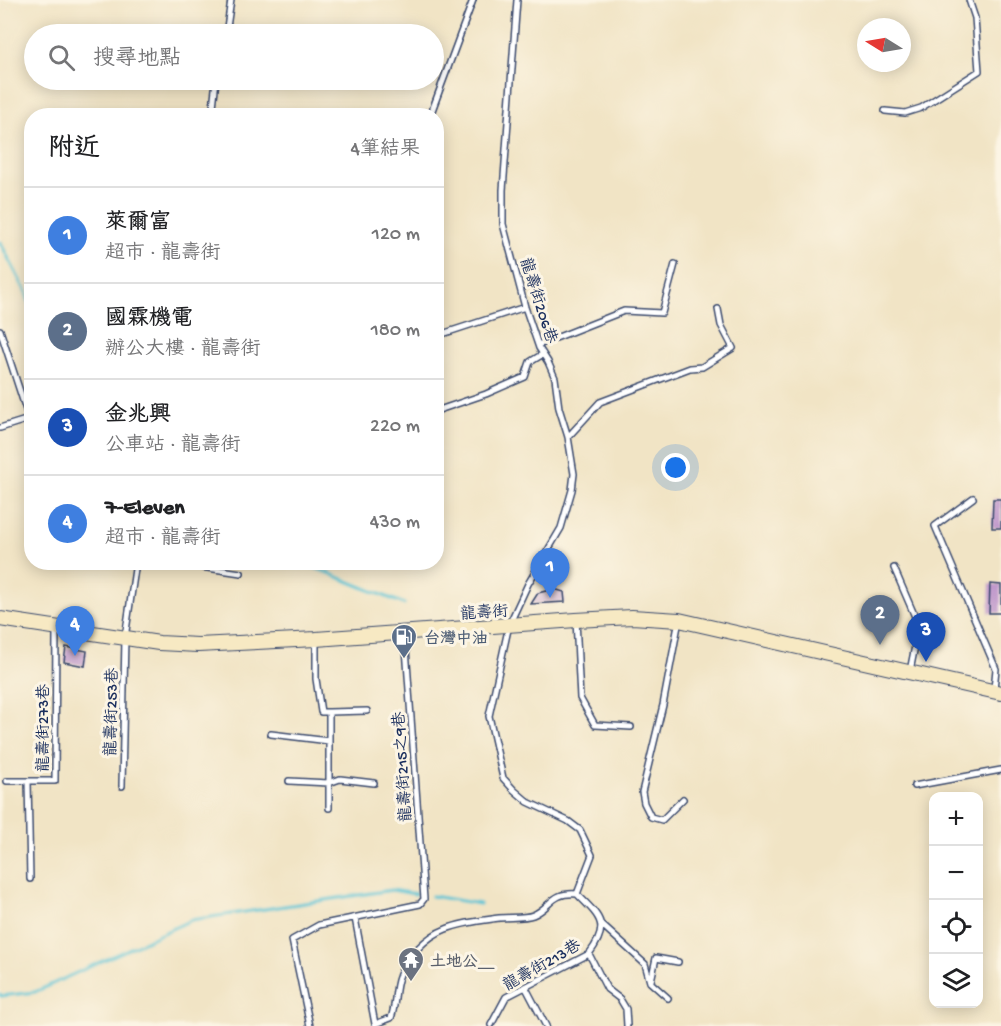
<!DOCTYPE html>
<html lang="zh-TW">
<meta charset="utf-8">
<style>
body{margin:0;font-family:"Gochi Hand","LXGW WenKai TC",sans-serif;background:#f6f6f6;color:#202124}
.controls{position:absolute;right:18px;bottom:18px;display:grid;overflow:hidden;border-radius:12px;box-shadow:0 3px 15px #0003}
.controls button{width:54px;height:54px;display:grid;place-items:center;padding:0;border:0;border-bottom:2px solid #e0e0e0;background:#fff;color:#202124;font:30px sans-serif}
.compass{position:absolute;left:857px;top:18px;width:54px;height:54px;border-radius:50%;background:#fff;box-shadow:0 3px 15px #0003;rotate:281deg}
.you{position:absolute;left:676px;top:468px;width:21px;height:21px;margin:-15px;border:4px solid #fff;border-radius:50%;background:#1a73e8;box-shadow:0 0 0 9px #1a73e833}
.badge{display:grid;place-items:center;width:39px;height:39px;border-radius:50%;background:#b5179e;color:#fff;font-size:20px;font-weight:700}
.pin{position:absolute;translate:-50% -50px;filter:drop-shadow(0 2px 3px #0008)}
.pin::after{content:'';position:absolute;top:32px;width:21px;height:18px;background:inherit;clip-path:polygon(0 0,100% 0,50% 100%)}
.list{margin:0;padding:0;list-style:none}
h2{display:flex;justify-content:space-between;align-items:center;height:78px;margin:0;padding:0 24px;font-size:26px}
h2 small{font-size:20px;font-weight:400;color:#757577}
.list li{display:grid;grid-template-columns:39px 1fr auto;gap:18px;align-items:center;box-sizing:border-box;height:96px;padding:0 24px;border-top:2px solid #e0e0e0}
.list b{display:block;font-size:22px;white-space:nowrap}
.list p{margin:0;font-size:20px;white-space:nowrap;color:#757577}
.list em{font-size:20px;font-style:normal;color:#757577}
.icon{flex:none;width:33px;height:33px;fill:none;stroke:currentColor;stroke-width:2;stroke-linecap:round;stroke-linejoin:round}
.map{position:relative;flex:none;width:1001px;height:1026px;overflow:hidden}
.search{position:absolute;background:#fff;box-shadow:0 3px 15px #0003;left:24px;top:24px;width:420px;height:66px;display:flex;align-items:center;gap:15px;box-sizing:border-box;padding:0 21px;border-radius:33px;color:#757577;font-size:22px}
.panel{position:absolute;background:#fff;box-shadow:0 3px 15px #0003;left:24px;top:108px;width:420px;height:462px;border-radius:24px}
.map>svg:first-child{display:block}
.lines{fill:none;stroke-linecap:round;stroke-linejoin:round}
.stream{stroke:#5ac4d5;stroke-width:3}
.building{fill:#bd94ca}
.lane-casing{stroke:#3b4a6d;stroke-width:8}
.secondary-casing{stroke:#3b4a6d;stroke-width:16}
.lane{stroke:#fff;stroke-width:5}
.secondary{stroke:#f7e9c3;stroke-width:14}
.labels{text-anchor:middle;stroke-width:6;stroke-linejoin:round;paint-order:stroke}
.street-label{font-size:16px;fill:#1b2f5e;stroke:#fcf5e5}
.service-label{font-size:16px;font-weight:bold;fill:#4e5e75;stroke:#fcf5e5;text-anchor:start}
.worship-label{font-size:16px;font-weight:bold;fill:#5b616d;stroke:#fcf5e5;text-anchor:start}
</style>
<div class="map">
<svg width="1001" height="1026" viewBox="0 0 1001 1026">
<rect width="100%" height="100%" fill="#fcf5e5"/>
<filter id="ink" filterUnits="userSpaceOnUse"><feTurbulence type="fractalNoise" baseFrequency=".0167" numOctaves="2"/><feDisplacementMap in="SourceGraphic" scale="12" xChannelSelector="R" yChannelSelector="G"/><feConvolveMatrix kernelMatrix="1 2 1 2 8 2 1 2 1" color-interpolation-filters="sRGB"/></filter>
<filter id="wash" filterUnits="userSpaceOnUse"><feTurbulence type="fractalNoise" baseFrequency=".008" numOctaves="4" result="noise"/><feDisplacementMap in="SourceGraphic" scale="24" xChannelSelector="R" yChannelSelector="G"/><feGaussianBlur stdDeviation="1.35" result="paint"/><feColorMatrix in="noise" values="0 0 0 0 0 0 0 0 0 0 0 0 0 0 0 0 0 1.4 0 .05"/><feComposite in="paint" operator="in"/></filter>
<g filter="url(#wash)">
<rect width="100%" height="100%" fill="#f1e4c5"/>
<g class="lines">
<path class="stream" d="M 0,242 L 26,292 L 32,312
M 293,562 L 306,564 L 404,604
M 432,896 L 480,904
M 0,994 L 1,996 L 35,992 L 191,920 L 392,890 L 415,894"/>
</g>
<g id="blocks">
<path class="building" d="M 993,499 L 1001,499 L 1001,528 L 992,528 Z
M 990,584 L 1001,585 L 1001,613 L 989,613 Z
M 554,589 L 564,592 L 565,602 L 531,604 L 538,593 Z
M 66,647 L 87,651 L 85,666 L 64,662 Z"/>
</g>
</g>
<g filter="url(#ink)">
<use href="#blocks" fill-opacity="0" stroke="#3b4a6d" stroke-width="1.5"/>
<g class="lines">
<defs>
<path id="lane" d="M 226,34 L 231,0
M 885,111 L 905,113 L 921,108 L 979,71 L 975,18 L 969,0
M 212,116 L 216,80
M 430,116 L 473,0
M 0,330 L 29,419 L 0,428
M 436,336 L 525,307
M 538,345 L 624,311 L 662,313 L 675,264
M 436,411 L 486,394 L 525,377 L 530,362 L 543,354
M 568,437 L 600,402 L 690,368 L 702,367 L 733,348 L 721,325 L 718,309
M 973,498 L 935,526 L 996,669 L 994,689
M 167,562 L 241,573
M 894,568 L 919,626 L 910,671
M 576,620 L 580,698 L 595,725 L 631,727
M 679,620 L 663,705 L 642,792 L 644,803 L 651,817 L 662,820 L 683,799
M 316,639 L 316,679 L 321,712 L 329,712 L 329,808
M 329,712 L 367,711
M 271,734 L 329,741
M 7,781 L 55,781 L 56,629
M 28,781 L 30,879
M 289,781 L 329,783 L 340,779 L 374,783
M 122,786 L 125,638 L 136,562
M 914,786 L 1001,770
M 355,918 L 375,1024 L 391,1018 C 396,1006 394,991 399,977 C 405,958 427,936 446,929 C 461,923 477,921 492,919 C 503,916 523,919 533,915 C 552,907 550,892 577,894
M 602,925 L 645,964 L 650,982 L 668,998
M 589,954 L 607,989 L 620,999 L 626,1009 L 627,1026
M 651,981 L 656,958 L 678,962
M 526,988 L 546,1026
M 491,1025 L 506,997 L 589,954 C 611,925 600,917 577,894 L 592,855 L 580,830 L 568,821 L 528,802 L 514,790 L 503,778 L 489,716 L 509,625 L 528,584 L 561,528 L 572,490 L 574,474 L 568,437 L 559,408 L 555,378 L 548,362 L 539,348 L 525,307 L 503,224 L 503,190 L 517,0
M 310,1026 L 292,940 L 319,925 L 420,904 L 424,899 L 405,634"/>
<path id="secondary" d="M 0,619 L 159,643 L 198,645 L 316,639 L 576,620 L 632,617 L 679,620 L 1001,693"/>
</defs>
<use href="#lane" class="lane-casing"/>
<use href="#secondary" class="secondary-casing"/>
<use href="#lane" class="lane"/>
<use href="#secondary" class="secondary"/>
</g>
</g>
<defs>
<symbol id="fuel-pin" viewBox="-11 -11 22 30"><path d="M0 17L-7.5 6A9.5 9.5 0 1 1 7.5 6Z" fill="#5c6f8a" stroke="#fcf5e5"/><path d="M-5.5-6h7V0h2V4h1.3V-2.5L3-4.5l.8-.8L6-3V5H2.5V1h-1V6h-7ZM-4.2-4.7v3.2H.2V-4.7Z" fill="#fff"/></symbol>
<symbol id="temple-pin" viewBox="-11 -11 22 30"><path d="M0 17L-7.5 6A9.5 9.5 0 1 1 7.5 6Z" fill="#6b7280" stroke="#fcf5e5"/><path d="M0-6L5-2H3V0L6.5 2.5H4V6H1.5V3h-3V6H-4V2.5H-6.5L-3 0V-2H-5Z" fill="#fff"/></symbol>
</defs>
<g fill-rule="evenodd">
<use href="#fuel-pin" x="389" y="622" width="30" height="40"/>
<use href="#temple-pin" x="396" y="945" width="30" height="40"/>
</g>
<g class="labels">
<g class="street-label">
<text transform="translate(540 300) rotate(72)" y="6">龍壽街206巷</text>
<text transform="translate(484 611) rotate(-4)" y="6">龍壽街</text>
<text transform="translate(110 712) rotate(-89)" y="6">龍壽街253巷</text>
<text transform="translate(42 728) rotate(-90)" y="6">龍壽街273巷</text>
<text transform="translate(401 767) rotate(-94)" y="6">龍壽街215之9巷</text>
<text transform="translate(541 964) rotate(-30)" y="6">龍壽街213巷</text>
</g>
<g class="service-label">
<text x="424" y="643">台灣中油</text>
</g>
<g class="worship-label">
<text x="430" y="966">土地公＿</text>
</g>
</g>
</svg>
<div class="controls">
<button>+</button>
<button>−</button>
<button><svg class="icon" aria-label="locate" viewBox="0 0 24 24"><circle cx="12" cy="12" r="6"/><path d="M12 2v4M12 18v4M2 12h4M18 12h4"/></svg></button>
<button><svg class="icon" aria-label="layers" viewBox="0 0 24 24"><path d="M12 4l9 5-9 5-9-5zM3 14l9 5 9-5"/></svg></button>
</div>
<svg class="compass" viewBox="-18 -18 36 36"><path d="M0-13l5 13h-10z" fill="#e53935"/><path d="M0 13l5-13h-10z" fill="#757577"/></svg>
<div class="you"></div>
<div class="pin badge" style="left:550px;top:598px;background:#3f7fe0">1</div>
<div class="pin badge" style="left:880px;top:645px;background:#5c6f8a">2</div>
<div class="pin badge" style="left:926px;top:662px;background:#1a4fb4">3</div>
<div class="pin badge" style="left:75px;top:656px;background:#3f7fe0">4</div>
<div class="search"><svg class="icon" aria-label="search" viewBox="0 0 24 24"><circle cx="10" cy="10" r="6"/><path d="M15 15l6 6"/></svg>搜尋地點</div>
<section class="panel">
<h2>附近<small>4筆結果</small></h2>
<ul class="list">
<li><span class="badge" style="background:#3f7fe0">1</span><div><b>萊爾富</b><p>超市 · 龍壽街</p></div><em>120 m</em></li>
<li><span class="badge" style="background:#5c6f8a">2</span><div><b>國霖機電</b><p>辦公大樓 · 龍壽街</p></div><em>180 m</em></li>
<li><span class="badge" style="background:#1a4fb4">3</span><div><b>金兆興</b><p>公車站 · 龍壽街</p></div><em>220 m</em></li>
<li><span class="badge" style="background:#3f7fe0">4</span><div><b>7-Eleven</b><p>超市 · 龍壽街</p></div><em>430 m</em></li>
</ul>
</section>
</div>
